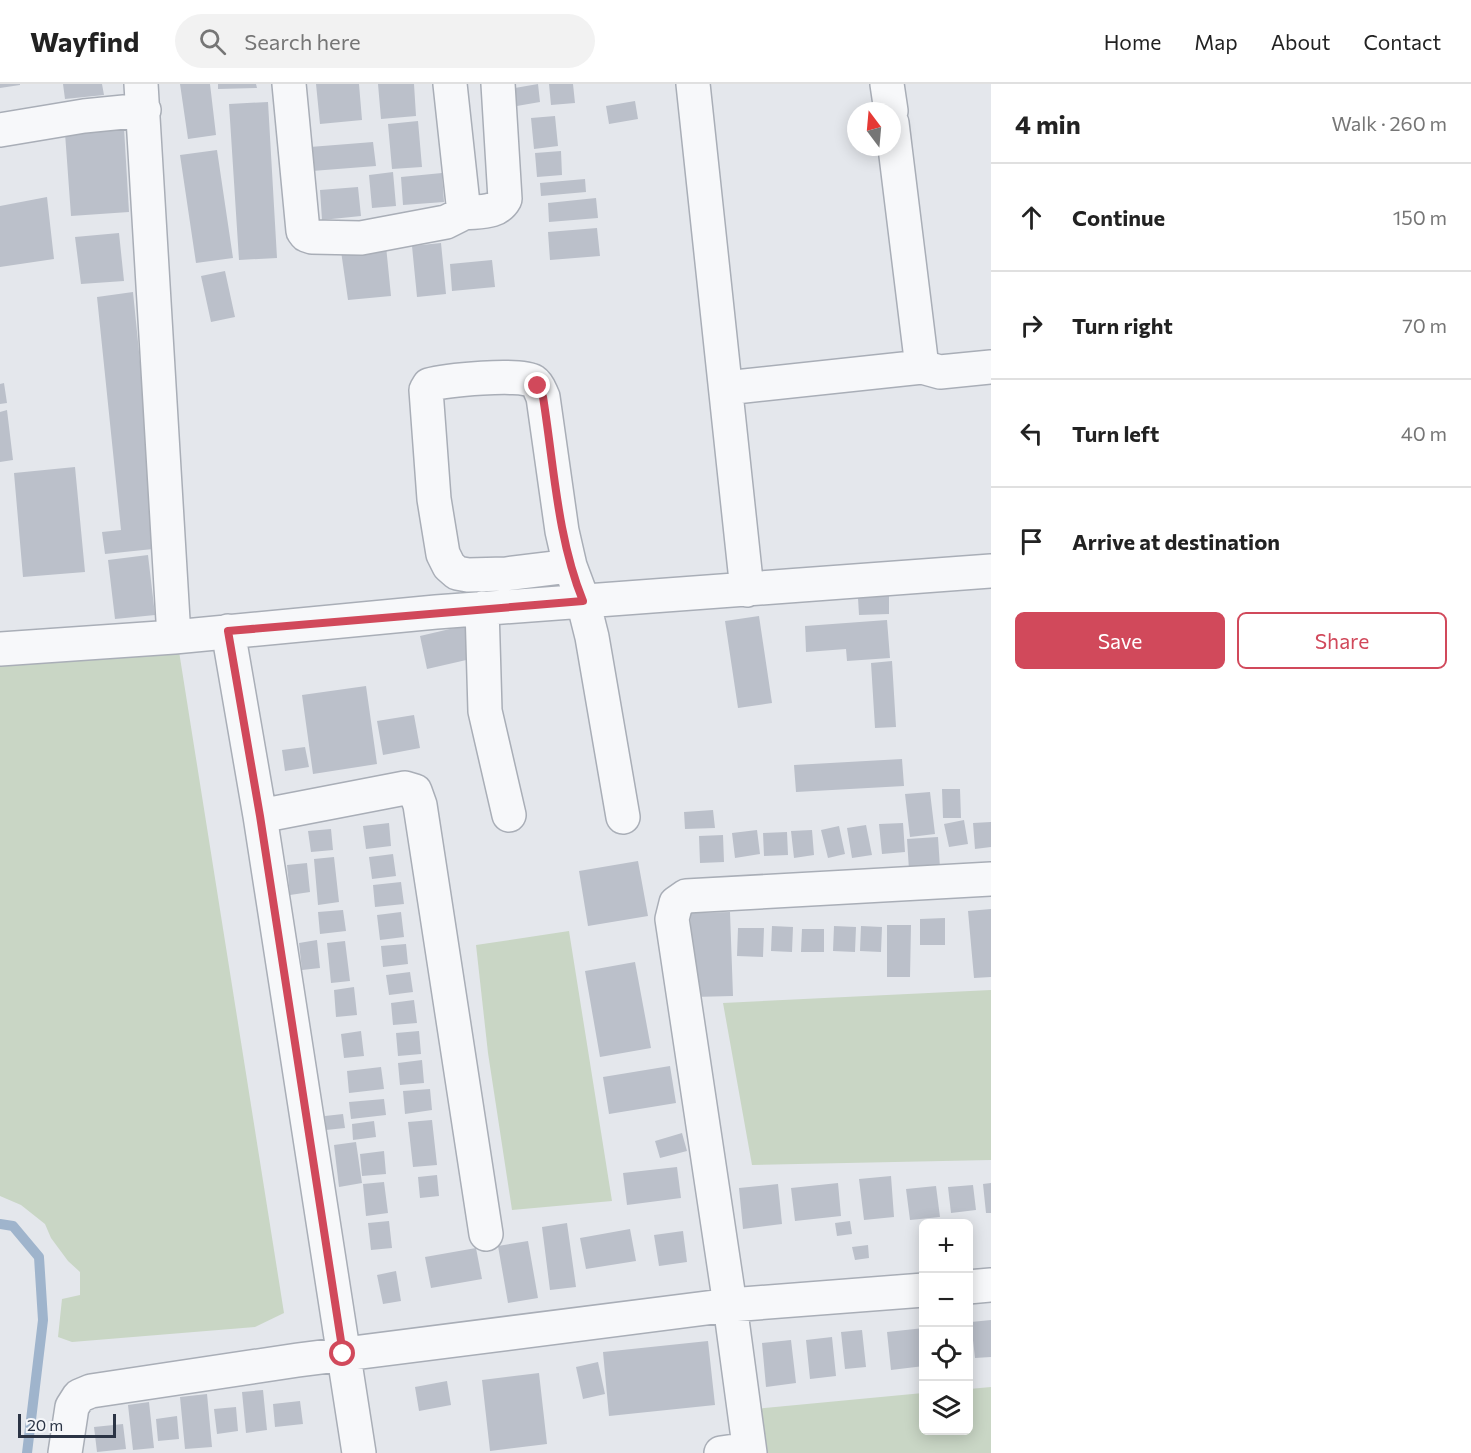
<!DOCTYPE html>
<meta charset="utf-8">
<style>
body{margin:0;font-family:Commissioner,sans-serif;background:#f2f2f2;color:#222}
.controls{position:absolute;right:18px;bottom:18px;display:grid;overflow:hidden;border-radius:9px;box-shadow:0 3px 15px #0003}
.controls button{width:54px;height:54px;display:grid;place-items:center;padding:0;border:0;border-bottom:2px solid #e0e0e0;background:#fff;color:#222;font:30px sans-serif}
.compass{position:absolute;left:847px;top:18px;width:54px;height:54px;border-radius:50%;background:#fff;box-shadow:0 3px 15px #0003;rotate:344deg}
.scale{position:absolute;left:18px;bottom:15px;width:98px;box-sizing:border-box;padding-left:6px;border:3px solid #2b3445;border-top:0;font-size:16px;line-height:21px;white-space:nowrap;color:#2b3445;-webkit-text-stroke:4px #f4f6f9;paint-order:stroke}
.stop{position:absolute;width:18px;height:18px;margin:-14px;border:4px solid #d1495b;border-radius:50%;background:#fff}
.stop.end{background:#d1495b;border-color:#fff;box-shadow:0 2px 6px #0008}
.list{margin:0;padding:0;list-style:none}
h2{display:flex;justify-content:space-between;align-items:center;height:78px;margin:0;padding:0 24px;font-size:26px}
h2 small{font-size:20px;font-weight:400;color:#767676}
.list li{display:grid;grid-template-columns:39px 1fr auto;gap:18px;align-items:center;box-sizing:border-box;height:108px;padding:0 24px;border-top:2px solid #e0e0e0}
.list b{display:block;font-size:22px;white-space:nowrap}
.list em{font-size:20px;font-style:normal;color:#767676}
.actions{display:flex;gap:12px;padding:18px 24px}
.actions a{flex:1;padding:14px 0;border:2px solid #d1495b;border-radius:9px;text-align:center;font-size:21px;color:#d1495b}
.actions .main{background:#d1495b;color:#fff}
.icon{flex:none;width:33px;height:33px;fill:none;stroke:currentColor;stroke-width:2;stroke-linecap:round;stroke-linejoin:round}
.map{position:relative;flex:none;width:991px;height:1369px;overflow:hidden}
header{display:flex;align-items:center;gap:36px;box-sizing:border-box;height:84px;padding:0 30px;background:#fff;border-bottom:2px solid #e0e0e0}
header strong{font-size:28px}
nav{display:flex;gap:33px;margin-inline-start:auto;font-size:21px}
.search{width:420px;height:54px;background:#f2f2f2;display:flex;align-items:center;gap:15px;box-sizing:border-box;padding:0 21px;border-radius:33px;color:#767676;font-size:22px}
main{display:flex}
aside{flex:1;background:#fff}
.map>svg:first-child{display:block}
.green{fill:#c9d6c5}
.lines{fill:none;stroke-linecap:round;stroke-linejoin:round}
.stream{stroke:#9fb4cc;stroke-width:10}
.building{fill:#bbc0ca}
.minor-casing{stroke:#a9aeb7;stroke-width:36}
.minor{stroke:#f7f8fa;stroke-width:33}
.route{stroke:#d1495b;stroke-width:8}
</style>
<header>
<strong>Wayfind</strong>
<div class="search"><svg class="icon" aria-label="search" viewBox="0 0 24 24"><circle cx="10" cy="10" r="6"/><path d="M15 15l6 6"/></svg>Search here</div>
<nav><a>Home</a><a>Map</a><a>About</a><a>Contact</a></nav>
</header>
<main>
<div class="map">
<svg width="991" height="1369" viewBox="0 0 991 1369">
<rect width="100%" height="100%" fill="#e4e7ec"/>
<path class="green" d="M 178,561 L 284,1229 L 255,1243 L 72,1258 L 58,1253 L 62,1215 L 80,1211 L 80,1188 L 68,1177 L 51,1154 L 45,1140 L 21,1121 L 0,1112 L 0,579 Z
M 569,847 L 612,1117 L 512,1126 L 488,969 L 476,861 Z
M 991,906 L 991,1076 L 752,1081 L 723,919 Z
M 991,1303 L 991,1369 L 761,1369 L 755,1325 L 923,1309 L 924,1346 L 968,1346 L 969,1305 Z"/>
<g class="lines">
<path class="stream" d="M 0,1140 L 13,1142 L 39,1173 L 43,1236 L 27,1369"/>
</g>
<path class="building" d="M 0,0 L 20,0 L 20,1 L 0,4 Z
M 63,0 L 102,0 L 104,11 L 65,15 Z
M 180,0 L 210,0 L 216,51 L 188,55 Z
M 218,0 L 256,0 L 257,4 L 218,5 Z
M 316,0 L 359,0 L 362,36 L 320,40 Z
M 378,0 L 414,0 L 416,32 L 381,35 Z
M 538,0 L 540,18 L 511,23 L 509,5 Z
M 549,0 L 573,0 L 575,19 L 551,21 Z
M 635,17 L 638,35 L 609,40 L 606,22 Z
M 268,18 L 277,174 L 239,176 L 229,20 Z
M 555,32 L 558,62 L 534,65 L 531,34 Z
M 418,37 L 422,83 L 392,85 L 388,40 Z
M 124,44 L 129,128 L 71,132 L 65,49 Z
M 373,58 L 376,82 L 312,87 L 310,63 Z
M 217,66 L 233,174 L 196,179 L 180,71 Z
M 561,67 L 562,91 L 537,93 L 535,69 Z
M 393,88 L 396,122 L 372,124 L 369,91 Z
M 442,89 L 444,118 L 403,121 L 401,93 Z
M 585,95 L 586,108 L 541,112 L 540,99 Z
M 358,103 L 361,132 L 322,136 L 320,106 Z
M 47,113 L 54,175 L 0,183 L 0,122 Z
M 596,114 L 598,134 L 549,138 L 548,119 Z
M 597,144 L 600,172 L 550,176 L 548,148 Z
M 119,149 L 124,197 L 81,200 L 75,153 Z
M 441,159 L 446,210 L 417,213 L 412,162 Z
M 386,162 L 391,212 L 348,216 L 341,167 Z
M 492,176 L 495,203 L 452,207 L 450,180 Z
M 225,187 L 235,233 L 211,238 L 201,192 Z
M 133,208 L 157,448 L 151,449 L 153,465 L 105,470 L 102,448 L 121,446 L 97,213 Z
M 4,299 L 7,319 L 0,320 L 0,300 Z
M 7,326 L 13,376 L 0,378 L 0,328 Z
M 75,383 L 85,488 L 23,493 L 14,389 Z
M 148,471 L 155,531 L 115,535 L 108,476 Z
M 889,512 L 889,530 L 859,531 L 858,514 Z
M 759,532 L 772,619 L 738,624 L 725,537 Z
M 887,536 L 890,574 L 847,577 L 846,565 L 806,568 L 805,542 Z
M 467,541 L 475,574 L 427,585 L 420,552 Z
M 892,577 L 896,643 L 875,644 L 871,579 Z
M 366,602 L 377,680 L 313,690 L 302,611 Z
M 414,631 L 420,664 L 383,671 L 377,637 Z
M 305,663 L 309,683 L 285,687 L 282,666 Z
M 902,675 L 904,702 L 796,708 L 794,681 Z
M 942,705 L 960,705 L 961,734 L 943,734 Z
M 930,708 L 935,750 L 910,753 L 905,710 Z
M 713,726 L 715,744 L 685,745 L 684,728 Z
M 964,736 L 968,760 L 949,763 L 944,740 Z
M 991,738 L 991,763 L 975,765 L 973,739 Z
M 389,739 L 391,762 L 366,765 L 363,742 Z
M 903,739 L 905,768 L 882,770 L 879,740 Z
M 866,741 L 872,771 L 852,774 L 847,744 Z
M 839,742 L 845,770 L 828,774 L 821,746 Z
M 331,745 L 333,766 L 311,768 L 308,747 Z
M 757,746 L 760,770 L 735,774 L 732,749 Z
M 812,746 L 814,771 L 794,774 L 791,747 Z
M 787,748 L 788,771 L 764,772 L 763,749 Z
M 723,751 L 724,778 L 700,779 L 699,752 Z
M 938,753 L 940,784 L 909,786 L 907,755 Z
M 393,770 L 396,792 L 372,795 L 369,773 Z
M 334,773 L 339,818 L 318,821 L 314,775 Z
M 638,777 L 648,832 L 588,842 L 579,787 Z
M 307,779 L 310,808 L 290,811 L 287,781 Z
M 401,798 L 404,820 L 375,823 L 373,801 Z
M 991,825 L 991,893 L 974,894 L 968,827 Z
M 343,826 L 346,847 L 320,850 L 318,828 Z
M 401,828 L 404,853 L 380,856 L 377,831 Z
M 730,828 L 733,912 L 693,913 L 690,829 Z
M 945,834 L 945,861 L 920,861 L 920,835 Z
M 887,841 L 911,841 L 910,893 L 887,893 Z
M 772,842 L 793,843 L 792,868 L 771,867 Z
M 834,842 L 856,843 L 855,868 L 833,867 Z
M 861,842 L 882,843 L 881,868 L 860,867 Z
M 738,844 L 764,844 L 763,873 L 737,872 Z
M 802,845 L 824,845 L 824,868 L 801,868 Z
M 317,856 L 320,884 L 302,886 L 299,859 Z
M 345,857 L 350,897 L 331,899 L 327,859 Z
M 406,860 L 408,880 L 383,883 L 381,862 Z
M 635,878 L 651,964 L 600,973 L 585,887 Z
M 410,888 L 413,908 L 389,911 L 386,891 Z
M 354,903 L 357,931 L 336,933 L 334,906 Z
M 414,916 L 417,939 L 393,941 L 391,919 Z
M 361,947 L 364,972 L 344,974 L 341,950 Z
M 419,947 L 421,970 L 398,972 L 396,949 Z
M 422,976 L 424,999 L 400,1001 L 398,979 Z
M 670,982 L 676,1019 L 609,1030 L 603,993 Z
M 381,983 L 384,1005 L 349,1009 L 347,987 Z
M 430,1005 L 432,1026 L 405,1030 L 403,1007 Z
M 384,1015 L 386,1031 L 351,1035 L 349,1018 Z
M 343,1030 L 345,1044 L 326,1046 L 325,1032 Z
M 432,1036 L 437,1081 L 413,1083 L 408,1038 Z
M 374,1037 L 376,1053 L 353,1056 L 352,1040 Z
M 682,1049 L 687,1067 L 660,1074 L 655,1057 Z
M 356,1058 L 362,1099 L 339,1103 L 334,1061 Z
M 384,1067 L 386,1090 L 362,1092 L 360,1070 Z
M 677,1083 L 681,1114 L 627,1121 L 623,1089 Z
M 437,1091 L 439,1112 L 420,1114 L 418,1093 Z
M 891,1092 L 894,1133 L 864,1136 L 859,1095 Z
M 384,1098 L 388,1129 L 366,1132 L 363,1100 Z
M 838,1099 L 841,1132 L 795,1137 L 791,1104 Z
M 991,1099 L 991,1129 L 986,1129 L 983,1100 Z
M 778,1100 L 782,1140 L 743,1145 L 739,1104 Z
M 973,1101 L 976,1126 L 951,1129 L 948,1103 Z
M 936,1102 L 940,1133 L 910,1136 L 906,1105 Z
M 389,1137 L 392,1164 L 371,1166 L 368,1139 Z
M 850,1137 L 852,1150 L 837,1152 L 835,1139 Z
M 567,1139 L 576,1203 L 550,1206 L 542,1143 Z
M 630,1145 L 636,1177 L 586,1185 L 580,1154 Z
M 683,1147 L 687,1178 L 659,1182 L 654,1151 Z
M 528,1157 L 538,1214 L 508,1219 L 498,1162 Z
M 868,1161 L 869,1174 L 855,1176 L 852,1163 Z
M 476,1164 L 482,1195 L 431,1204 L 425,1173 Z
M 396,1187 L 401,1217 L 383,1220 L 377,1191 Z
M 991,1236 L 991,1273 L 975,1274 L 971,1238 Z
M 924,1244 L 924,1282 L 891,1286 L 887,1248 Z
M 862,1246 L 866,1283 L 845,1285 L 841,1248 Z
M 832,1253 L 836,1292 L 810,1295 L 806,1256 Z
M 791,1256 L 796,1299 L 766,1303 L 762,1259 Z
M 708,1257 L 715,1321 L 609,1332 L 603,1268 Z
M 598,1278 L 605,1310 L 583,1315 L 576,1283 Z
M 539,1289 L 547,1360 L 490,1367 L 482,1296 Z
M 447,1297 L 451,1321 L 419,1327 L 415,1303 Z
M 263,1306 L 267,1346 L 246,1349 L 242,1308 Z
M 207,1310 L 212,1363 L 185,1365 L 180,1313 Z
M 300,1317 L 303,1340 L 275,1343 L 273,1320 Z
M 149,1318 L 154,1364 L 133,1366 L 128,1321 Z
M 236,1323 L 238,1347 L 217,1350 L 214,1325 Z
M 177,1332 L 179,1355 L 158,1357 L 156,1335 Z
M 123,1340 L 126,1365 L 97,1368 L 94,1343 Z"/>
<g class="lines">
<defs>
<path id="minor" d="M 141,0 L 174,553
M 289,0 L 303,147 L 306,151 L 312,153 L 361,154 L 446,138 L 464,129 L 450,0
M 693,0 L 747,506
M 887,0 L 891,27
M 892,39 L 922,283
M 0,46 L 84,32 L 144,26
M 464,129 C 479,127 497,130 505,115 L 498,0
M 726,304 L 922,283 L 940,288 L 991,283
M 570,482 L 506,490 L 468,491 L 457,489 L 449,482 L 443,470 L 434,415 L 426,306 L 429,301 C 445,296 520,289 533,297 C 539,301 540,307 543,313 L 562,447 L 570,482 L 583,517 L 592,553 L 623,733
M 482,524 L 485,627 L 509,731
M 228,547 L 260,732 L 359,1369
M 0,565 L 174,553 L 436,528 L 991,487
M 260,732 L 405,704 L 415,707 L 420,721 L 486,1150
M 968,1203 L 991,1201
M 65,1369 L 72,1323 L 79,1312 L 91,1307 L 298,1276 L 730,1221 L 924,1206
M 721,1369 L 749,1365
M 750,1369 L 730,1221 L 672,835 L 676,819 L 686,812 L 991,795"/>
</defs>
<use href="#minor" class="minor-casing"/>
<use href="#minor" class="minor"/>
</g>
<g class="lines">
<path class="route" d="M 343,1270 L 260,732 L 228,547 L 583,517 C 557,453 554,381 543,313 L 538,302"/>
</g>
</svg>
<div class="controls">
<button>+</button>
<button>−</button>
<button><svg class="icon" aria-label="locate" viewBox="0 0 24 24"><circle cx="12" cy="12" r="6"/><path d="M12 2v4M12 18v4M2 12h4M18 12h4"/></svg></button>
<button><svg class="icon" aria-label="layers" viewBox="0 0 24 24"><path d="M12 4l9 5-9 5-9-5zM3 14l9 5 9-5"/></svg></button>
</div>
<svg class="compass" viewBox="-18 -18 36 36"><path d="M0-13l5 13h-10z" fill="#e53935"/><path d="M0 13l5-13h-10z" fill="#767676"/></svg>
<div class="scale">20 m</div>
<div class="stop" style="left:343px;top:1270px"></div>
<div class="stop end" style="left:538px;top:302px"></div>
</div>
<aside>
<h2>4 min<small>Walk · 260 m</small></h2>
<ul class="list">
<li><svg class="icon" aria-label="ahead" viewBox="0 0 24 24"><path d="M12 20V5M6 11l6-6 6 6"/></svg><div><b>Continue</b></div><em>150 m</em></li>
<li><svg class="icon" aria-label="right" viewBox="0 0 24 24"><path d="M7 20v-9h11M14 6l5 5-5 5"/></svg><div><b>Turn right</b></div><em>70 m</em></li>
<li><svg class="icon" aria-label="left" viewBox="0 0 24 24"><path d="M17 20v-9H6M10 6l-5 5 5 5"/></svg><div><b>Turn left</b></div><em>40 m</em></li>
<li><svg class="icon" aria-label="arrive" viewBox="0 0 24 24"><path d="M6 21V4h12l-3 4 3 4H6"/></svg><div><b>Arrive at destination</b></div></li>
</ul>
<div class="actions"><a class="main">Save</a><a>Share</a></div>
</aside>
</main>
